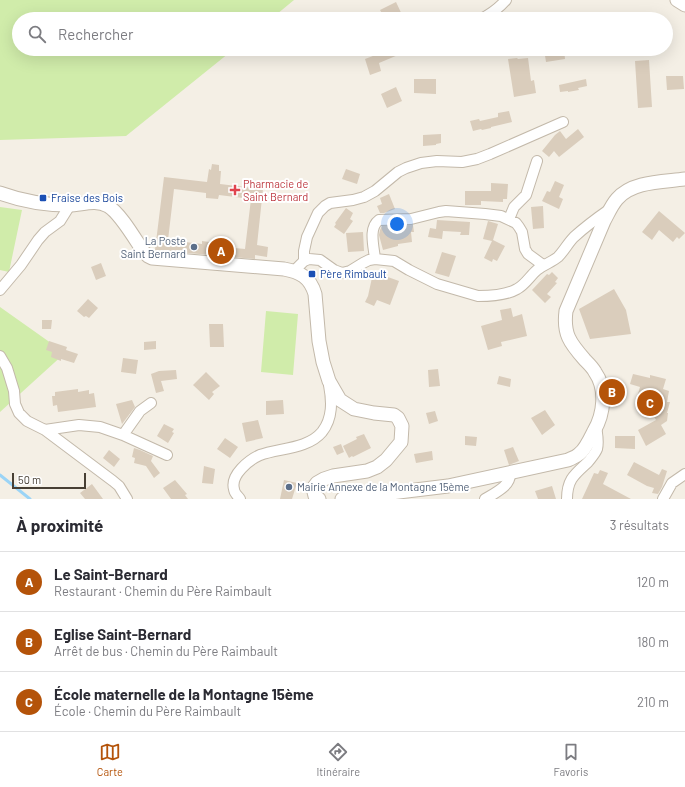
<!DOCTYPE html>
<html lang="fr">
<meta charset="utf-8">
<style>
body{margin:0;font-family:Barlow,sans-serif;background:#f7f7f7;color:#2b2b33}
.scale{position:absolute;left:12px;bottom:10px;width:74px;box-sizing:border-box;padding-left:4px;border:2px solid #473f34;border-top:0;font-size:11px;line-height:14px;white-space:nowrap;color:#473f34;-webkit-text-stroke:3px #fff;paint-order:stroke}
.you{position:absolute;left:397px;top:224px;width:14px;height:14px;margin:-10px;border:3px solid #fff;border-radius:50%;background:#1a73e8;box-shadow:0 0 0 6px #1a73e833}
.badge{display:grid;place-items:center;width:26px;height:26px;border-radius:50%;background:#b45309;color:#fff;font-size:13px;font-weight:700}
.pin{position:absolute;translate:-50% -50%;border:2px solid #fff;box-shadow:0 1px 4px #0006}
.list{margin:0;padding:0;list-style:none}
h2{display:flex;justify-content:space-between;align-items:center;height:52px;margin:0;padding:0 16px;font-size:17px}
h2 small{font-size:13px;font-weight:400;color:#7c7c81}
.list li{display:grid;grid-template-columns:26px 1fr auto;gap:12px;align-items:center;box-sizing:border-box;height:60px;padding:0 16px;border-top:1px solid #e1e1e2}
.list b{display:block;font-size:15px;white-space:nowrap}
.list p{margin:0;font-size:13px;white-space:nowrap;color:#7c7c81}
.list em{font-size:13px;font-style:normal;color:#7c7c81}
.icon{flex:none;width:22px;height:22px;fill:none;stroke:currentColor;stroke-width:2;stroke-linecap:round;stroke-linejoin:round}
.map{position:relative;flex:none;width:685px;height:499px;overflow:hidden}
.search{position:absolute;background:#fff;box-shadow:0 4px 16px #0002;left:12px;right:12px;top:12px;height:44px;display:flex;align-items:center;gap:10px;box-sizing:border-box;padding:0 14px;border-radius:22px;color:#7c7c81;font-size:15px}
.sheet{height:232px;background:#fff}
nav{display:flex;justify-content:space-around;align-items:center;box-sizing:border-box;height:56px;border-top:1px solid #e1e1e2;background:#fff;font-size:11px;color:#7c7c81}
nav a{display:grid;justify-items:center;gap:2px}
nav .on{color:#b45309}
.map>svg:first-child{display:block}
.green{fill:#d0ecaa}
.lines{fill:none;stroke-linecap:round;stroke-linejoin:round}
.stream{stroke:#9bd4f6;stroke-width:3}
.building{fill:#dacdbc;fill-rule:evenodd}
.minor-casing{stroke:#c3b9aa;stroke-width:12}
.tertiary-casing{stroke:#c3b9aa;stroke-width:15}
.minor{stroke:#fff;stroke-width:10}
.tertiary{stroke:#fff;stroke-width:13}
.health-dot{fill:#e0444e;stroke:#fff;stroke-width:1.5}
.transit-dot{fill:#1a4fb4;stroke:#fff;stroke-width:1.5}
.service-dot{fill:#5c6f8a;stroke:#fff;stroke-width:1.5}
.labels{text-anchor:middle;stroke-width:4;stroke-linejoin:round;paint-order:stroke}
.health-label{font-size:11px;fill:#be3a42;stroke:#fff;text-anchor:start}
.transit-label{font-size:11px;fill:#164399;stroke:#fff;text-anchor:start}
.service-label{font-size:11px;fill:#4e5e75;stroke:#fff;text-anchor:end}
</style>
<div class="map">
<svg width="685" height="499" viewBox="0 0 685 499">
<rect width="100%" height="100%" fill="#f4efe5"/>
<path class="green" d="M 0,0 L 294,0 L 271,19 L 19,19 L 19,49 L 234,49 L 126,136 L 0,140 Z
M 0,207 L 22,210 L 9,272 L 0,270 Z
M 0,307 L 65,353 L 0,412 Z
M 266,311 L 298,314 L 293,375 L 261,372 Z"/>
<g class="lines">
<path class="stream" d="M 0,475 L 30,499"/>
</g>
<path class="building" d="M 396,2 L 404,19 L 385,19 L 380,10 Z
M 385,49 L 396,49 L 398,55 L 379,63 L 381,71 L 370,75 L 365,59 L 386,51 Z
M 544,49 L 564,49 L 565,59 L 546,62 Z
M 517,58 L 518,59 L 528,58 L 531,81 L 534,80 L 536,93 L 514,97 L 508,59 Z
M 649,60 L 652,107 L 638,108 L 635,61 Z
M 666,76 L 683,76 L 684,89 L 667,90 Z
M 414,79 L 436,79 L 436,94 L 414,93 Z
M 586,79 L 587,86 L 578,88 L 579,90 L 568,92 L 568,91 L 560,92 L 559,85 Z
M 396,87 L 402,101 L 387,108 L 381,94 Z
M 509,111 L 512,122 L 491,127 L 491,128 L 482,130 L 481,129 L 473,131 L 470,121 L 479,119 L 480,121 L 498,117 L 498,113 Z
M 578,129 L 584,137 L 559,157 L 554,151 L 549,157 L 542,151 L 555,135 L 560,131 L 566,139 Z
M 441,134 L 441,143 L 436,144 L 436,145 L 423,146 L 423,135 Z
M 212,164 L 219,165 L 219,171 L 221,171 L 220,184 L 263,189 L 257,245 L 268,247 L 267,257 L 255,255 L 255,259 L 155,250 L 164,177 L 207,182 L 209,169 L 211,170 ZM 174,189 L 206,193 L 206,198 L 218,199 L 219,195 L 251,199 L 245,249 L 224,247 L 224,244 L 202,241 L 202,244 L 168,240 Z
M 346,169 L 360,174 L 357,184 L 342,179 Z
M 555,181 L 564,185 L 559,197 L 563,199 L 559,209 L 542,201 L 547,191 L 550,192 Z
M 491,183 L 508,184 L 507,199 L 503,199 L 503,202 L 481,201 L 481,205 L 465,205 L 465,191 L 491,191 Z
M 389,194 L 395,209 L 384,213 L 380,213 L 377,206 L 382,204 L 380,198 Z
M 543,206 L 544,228 L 533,229 L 531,207 Z
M 346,208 L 353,213 L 350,219 L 353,221 L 344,234 L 334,227 L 336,224 L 335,223 Z
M 659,211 L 685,233 L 679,239 L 677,237 L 673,242 L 659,230 L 652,240 L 642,232 Z
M 437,220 L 470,222 L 469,235 L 460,235 L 461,232 L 443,231 L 442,239 L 428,237 L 430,228 L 436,229 Z
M 488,221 L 498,224 L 493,240 L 505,246 L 497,261 L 493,259 L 492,262 L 484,258 L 492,241 L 483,239 Z
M 413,225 L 414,232 L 411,232 L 412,242 L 398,244 L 398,246 L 383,250 L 379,235 L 380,230 L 382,226 Z
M 363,232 L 364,251 L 348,252 L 346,233 Z
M 442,252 L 456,256 L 449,277 L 435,273 Z
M 101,263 L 106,276 L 96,280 L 91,267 Z
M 552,272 L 558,278 L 555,282 L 557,283 L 547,294 L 551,297 L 545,303 L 532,290 L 547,274 L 549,275 Z
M 373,273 L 385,276 L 399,281 L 390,305 L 377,300 L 374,306 L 365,302 L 368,296 Z
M 614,289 L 626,310 L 631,334 L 590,339 L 579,309 Z
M 88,299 L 98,308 L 89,318 L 86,316 L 84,317 L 77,311 Z
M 511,308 L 513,317 L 522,314 L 527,336 L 501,342 L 502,346 L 488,350 L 481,326 L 502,320 L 500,310 Z
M 42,320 L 52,320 L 51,329 L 42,329 Z
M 209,324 L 223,324 L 224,347 L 210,347 Z
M 49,341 L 67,347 L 66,350 L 78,354 L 74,363 L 61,359 L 61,361 L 51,357 L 52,352 L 46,350 Z
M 156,341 L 156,349 L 144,350 L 144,342 Z
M 123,358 L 138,360 L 136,374 L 121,372 Z
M 438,369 L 440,386 L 429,387 L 428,370 Z
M 176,370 L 177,379 L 161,381 L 164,391 L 156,393 L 151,374 L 159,371 Z
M 206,372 L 220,386 L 212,392 L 214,394 L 209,400 L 193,385 Z
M 633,374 L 650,378 L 650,375 L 666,379 L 663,389 L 669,391 L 667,402 L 670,402 L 667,413 L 668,413 L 667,421 L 661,425 L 666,434 L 646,446 L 638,430 L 656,420 L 650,409 L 635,404 L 640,387 L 630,384 Z
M 499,376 L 511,379 L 510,387 L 497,384 Z
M 78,389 L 78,392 L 89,390 L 89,394 L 94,393 L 96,407 L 58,412 L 57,405 L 53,406 L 52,396 L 55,396 L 55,392 Z
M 132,400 L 135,407 L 122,424 L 116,404 Z
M 283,400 L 284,414 L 266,415 L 266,401 Z
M 545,410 L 555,425 L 542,435 L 531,418 Z
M 435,411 L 438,421 L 429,424 L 426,413 Z
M 258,420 L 263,438 L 246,442 L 242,423 Z
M 164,424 L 174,429 L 172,432 L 174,433 L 168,443 L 157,436 Z
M 364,434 L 371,448 L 353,457 L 352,456 L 349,458 L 343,446 L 357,439 L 356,437 Z
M 465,436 L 477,437 L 476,446 L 465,445 Z
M 615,436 L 635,436 L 635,449 L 615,448 Z
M 225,438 L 238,447 L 230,458 L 217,449 Z
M 341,444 L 344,452 L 337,455 L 333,447 Z
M 513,447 L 519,461 L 509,465 L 504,450 Z
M 134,448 L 140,450 L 153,456 L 151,461 L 160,473 L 154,478 L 146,466 L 134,463 L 135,458 L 132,457 Z
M 109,450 L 120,459 L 114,467 L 103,458 Z
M 432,451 L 433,460 L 416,463 L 414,454 Z
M 634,462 L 659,475 L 662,469 L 667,471 L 662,487 L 658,494 L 652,493 L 654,488 L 647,486 L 627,475 Z
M 204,466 L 215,469 L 213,484 L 202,483 Z
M 600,470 L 608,473 L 603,484 L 631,499 L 582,499 L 594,473 L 598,474 Z
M 175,480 L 187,494 L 185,495 L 188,499 L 171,499 L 163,488 Z
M 284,480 L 297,483 L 292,499 L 280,499 Z
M 92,484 L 103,499 L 85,499 L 80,493 Z
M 552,486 L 556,499 L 538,499 L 535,491 Z"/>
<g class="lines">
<defs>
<path id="minor" d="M 481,19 C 491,14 499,8 506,0
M 442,50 L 443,49
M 509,219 L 514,207 L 526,195 L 537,161
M 375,259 C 374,247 368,228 379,220 L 411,219 L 439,212 L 446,211 L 485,214 L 501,216 L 516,223 L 519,227 L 522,232 L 525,249 L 528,254 L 543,265
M 304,261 L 304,251 L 307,237 L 318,213 L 325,206 L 330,203 L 353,200 L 364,197 L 375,191 L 398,172 L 406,168 L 421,163 L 437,161 L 462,162 L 477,159 L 490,154 L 563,122
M 294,271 L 304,261 L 309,259 L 320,260 L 334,270 L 342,273 L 350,271 L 363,263 L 369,260 L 375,259 L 394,261 L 409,270 L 437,284 L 478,296 C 489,296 507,295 517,289 C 525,285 530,276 537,270 C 543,265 552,262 558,257 C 564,251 568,243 574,237 C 585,227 597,218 610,209
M 0,290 L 21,265 L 38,240 L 45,232 L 60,221 L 70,205
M 0,356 L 7,368 L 14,391 L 15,404 L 19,413 L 27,421 L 45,430 L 113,481 L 119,486 L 127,499
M 45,430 L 79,425 L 100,427 L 123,435 L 167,455
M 123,435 L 140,411 L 151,403
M 240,499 C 238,496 234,493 234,489 C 230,475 249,460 260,455 C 279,448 308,449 322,432 C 333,418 332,401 329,385
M 485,499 C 495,493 511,486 510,473
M 567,499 C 567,479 575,474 588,462 C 591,458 595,454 597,449 C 599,441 597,434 596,426
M 663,499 L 672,483 L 685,474"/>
<path id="tertiary" d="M 677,0 L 685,5
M 0,193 C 22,201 45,205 69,205 C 82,205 95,199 108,206 C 120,213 135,239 143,251 L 148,256 L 152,258 L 284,269 C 300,272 310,277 315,294 L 319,341 L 323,362 L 329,381 L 340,400 L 354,409 L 374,413 L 394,415 L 398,418 L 402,426 L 401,442 L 386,460 L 377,467 L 367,471 L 333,476 L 324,479 L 317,483 L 314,487 L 314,492 L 315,496 L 319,499
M 342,499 L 448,486 L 568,460 C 572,458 576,457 579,454 C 585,450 591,437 594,431 C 604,414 607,389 595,372 C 593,368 589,364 585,360 C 570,343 563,334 566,311 L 604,221 C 608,214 611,206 617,199 C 632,181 663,182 685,179"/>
</defs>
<use href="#minor" class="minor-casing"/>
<use href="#tertiary" class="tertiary-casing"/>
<use href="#minor" class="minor"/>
<use href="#tertiary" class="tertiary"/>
</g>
<path class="health-dot" d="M233 184h4v4h4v4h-4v4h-4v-4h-4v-4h4z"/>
<g class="transit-dot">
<rect x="39" y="194" width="8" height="8" rx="2"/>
<rect x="308" y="270" width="8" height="8" rx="2"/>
</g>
<g class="service-dot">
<circle cx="194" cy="247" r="4"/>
<circle cx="289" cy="487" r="4"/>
</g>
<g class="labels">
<g class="health-label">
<text x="243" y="188">Pharmacie de<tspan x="243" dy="13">Saint Bernard</tspan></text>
</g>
<g class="transit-label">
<text x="51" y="202">Fraise des Bois</text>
<text x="320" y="278">Père Rimbault</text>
</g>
<g class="service-label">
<text x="186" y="245">La Poste<tspan x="186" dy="13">Saint Bernard</tspan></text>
<text x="297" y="491" text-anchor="start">Mairie Annexe de la Montagne 15ème</text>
</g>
</g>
</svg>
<div class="scale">50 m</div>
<div class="you"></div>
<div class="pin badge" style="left:221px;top:251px">A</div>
<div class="pin badge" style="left:612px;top:392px">B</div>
<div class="pin badge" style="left:650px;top:403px">C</div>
<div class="search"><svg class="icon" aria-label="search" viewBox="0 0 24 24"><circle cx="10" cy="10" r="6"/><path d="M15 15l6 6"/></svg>Rechercher</div>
</div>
<section class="sheet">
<h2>À proximité<small>3 résultats</small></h2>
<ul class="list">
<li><span class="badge">A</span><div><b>Le Saint-Bernard</b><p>Restaurant · Chemin du Père Raimbault</p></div><em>120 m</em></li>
<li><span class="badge">B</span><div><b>Eglise Saint-Bernard</b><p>Arrêt de bus · Chemin du Père Raimbault</p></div><em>180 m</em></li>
<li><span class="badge">C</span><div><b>École maternelle de la Montagne 15ème</b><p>École · Chemin du Père Raimbault</p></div><em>210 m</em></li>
</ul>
</section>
<nav>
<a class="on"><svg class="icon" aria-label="map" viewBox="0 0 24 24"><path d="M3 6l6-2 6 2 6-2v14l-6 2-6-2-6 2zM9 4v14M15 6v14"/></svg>Carte</a>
<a><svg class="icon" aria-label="directions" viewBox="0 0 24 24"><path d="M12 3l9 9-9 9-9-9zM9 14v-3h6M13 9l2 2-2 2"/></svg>Itinéraire</a>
<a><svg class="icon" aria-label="saved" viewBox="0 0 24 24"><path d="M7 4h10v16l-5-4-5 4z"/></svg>Favoris</a>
</nav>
